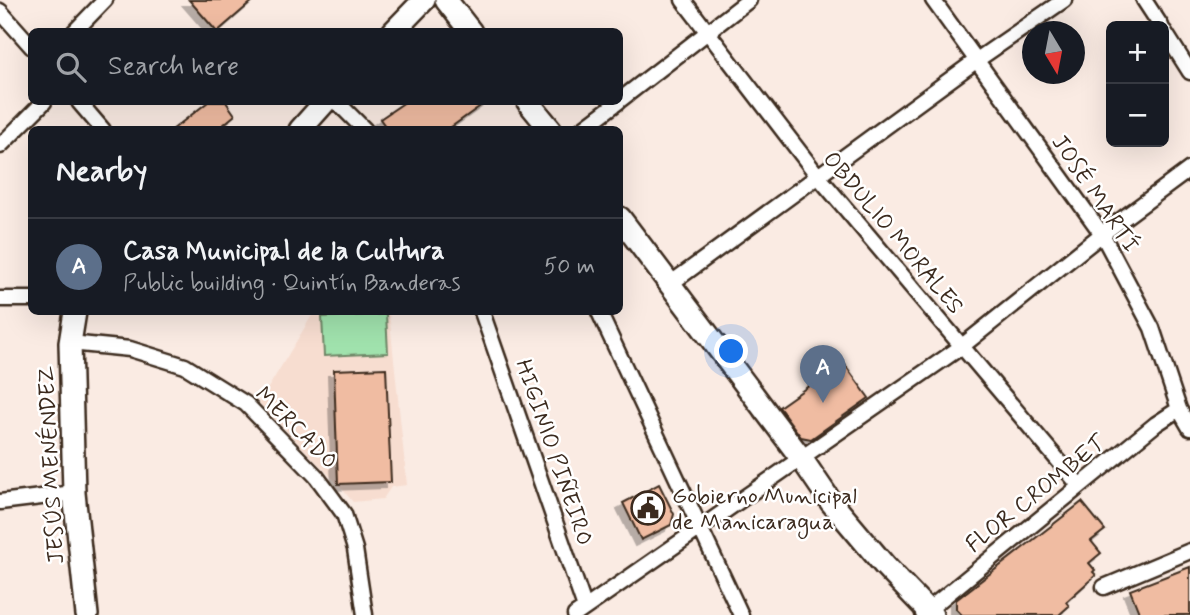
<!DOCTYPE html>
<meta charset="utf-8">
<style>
body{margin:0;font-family:Mynerve,sans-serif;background:#242831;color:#f1f3f6}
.controls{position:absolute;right:21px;top:21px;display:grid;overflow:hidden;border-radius:10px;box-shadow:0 7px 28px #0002}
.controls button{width:63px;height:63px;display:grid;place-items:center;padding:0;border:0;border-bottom:2px solid #363941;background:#171b24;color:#f1f3f6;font:35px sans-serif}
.compass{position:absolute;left:1022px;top:21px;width:63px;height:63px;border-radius:50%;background:#171b24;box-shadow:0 7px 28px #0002;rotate:170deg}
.you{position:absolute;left:732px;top:352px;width:24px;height:24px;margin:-18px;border:5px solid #fff;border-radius:50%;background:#1a73e8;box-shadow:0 0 0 10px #1a73e833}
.badge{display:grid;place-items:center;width:46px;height:46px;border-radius:50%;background:#8c9099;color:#fff;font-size:23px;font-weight:700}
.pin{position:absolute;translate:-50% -58px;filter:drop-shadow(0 2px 4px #0008)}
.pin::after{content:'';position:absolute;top:37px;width:24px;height:21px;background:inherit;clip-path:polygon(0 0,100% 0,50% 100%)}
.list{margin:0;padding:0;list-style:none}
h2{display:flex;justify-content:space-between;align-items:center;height:91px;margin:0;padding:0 28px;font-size:30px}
h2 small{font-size:23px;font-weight:400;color:#9ea1a6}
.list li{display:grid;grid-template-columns:46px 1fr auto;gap:21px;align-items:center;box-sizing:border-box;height:98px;padding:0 28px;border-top:2px solid #363941}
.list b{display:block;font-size:26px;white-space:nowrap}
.list p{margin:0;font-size:23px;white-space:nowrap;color:#9ea1a6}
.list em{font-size:23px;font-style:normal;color:#9ea1a6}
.icon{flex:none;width:38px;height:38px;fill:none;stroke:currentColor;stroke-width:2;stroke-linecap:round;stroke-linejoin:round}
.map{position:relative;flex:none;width:1190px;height:615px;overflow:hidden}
.search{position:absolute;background:#171b24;box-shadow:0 7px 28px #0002;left:28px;top:28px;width:595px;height:77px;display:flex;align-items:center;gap:18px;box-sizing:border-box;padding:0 24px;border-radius:10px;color:#9ea1a6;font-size:26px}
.panel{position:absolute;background:#171b24;box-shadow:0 7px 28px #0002;left:28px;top:126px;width:595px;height:189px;border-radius:10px}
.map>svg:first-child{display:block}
.built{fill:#f7ddd0}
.pitch{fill:#a0e2ad;stroke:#6e8666;stroke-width:2}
.building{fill:#f0bca2;stroke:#3b2a1e;stroke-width:2;filter:url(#shadow)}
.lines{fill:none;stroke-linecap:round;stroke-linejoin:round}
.street-casing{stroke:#3b2a1e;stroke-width:19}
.secondary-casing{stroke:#3b2a1e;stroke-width:26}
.street{stroke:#fff;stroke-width:14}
.secondary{stroke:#fff;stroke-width:21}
.labels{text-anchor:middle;stroke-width:5;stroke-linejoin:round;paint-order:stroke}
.street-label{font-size:23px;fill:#3b2a1e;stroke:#fff}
.poi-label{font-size:23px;fill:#3b2a1e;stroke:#fff;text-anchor:start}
</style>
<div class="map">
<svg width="1190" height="615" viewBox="0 0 1190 615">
<defs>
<filter id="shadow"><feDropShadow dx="-6" dy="6" stdDeviation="0" flood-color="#0004"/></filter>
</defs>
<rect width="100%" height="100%" fill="#faebe3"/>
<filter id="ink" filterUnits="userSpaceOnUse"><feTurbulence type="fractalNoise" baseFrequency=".0143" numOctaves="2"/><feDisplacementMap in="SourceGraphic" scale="14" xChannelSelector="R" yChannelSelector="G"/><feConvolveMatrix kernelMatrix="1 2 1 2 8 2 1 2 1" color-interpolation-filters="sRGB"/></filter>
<g filter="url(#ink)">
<path class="built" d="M 314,312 L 389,312 L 407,485 L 391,487 L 383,499 L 353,502 L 338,484 L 259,403 Z"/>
<path class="pitch" d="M 386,314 L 388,353 L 324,356 L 322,317 Z"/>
<path class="building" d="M 189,0 L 254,0 L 217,32 Z
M 208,102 L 226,102 L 235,115 L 217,130 L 172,130 Z
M 405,102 L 486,102 L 447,130 L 388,130 L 380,119 Z
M 843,362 L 869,398 L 811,439 L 801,437 L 779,407 Z
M 386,368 L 391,482 L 338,484 L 334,370 Z
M 659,484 L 674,514 L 671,525 L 641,540 L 623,503 Z
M 1082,502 L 1105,530 L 1091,541 L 1101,553 L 1089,563 L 1095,570 L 1093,572 L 1096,575 L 1066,602 L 1069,606 L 1059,615 L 962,615 L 956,609 L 956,600 Z
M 1190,567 L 1190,615 L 1140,615 L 1130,590 Z"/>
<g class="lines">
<defs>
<path id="street" d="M 683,0 L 818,176 L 1079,485
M 933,0 L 1102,234 L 1152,328 L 1179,409 L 1190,428
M 1144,0 L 1161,26
M 0,11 L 32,47
M 1164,31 L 1190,72
M 74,32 L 105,0
M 620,100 L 749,0
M 79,102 L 103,130
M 337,102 L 365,130
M 581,130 L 618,102
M 0,146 L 44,102
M 670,284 L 977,60 L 1064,0
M 0,299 L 32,299
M 482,312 L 585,608
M 599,312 L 741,615
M 70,343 L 130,349 L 185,366 L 246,404 L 316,476 L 344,514 L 355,549 L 365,615
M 0,502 L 74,493
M 1104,587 L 1190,551
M 923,614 L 1156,424 L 1179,409
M 575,615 L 961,347 L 1102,234 L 1190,169"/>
<path id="secondary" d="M 446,0 L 471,32
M 393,32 L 424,0
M 528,102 L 551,130
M 300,130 L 325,102
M 620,218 L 801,458 L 831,502 L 885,566 L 932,615
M 75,312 L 70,343 L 74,493 L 87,615"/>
</defs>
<use href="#street" class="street-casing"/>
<use href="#secondary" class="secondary-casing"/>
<use href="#street" class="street"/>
<use href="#secondary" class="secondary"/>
</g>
</g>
<defs>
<symbol id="civic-ring" viewBox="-11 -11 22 22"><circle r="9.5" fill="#fff" stroke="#3b2a1e" stroke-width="1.5"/><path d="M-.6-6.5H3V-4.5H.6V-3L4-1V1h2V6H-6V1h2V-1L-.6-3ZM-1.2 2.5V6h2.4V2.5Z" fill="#3b2a1e"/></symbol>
</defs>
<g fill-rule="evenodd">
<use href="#civic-ring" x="629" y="489" width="38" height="38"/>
</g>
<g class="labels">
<g class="street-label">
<text transform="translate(1096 193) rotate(56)" y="8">JOSÉ MARTÍ</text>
<text transform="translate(894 232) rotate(50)" y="8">OBDULIO MORALES</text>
<text transform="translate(297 427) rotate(45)" y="8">MERCADO</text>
<text transform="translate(555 452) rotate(71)" y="8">HIGINIO PIÑEIRO</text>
<text transform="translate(50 465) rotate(-93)" y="8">JESÚS MENÉNDEZ</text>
<text transform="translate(1035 493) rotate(-39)" y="8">FLOR CROMBET</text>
</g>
<g class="poi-label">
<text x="672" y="503">Gobierno Municipal<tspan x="672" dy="26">de Manicaragua</tspan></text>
</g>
</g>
</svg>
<div class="controls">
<button>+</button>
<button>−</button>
</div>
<svg class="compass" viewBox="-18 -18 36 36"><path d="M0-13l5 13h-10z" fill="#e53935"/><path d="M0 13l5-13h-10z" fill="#9ea1a6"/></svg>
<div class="you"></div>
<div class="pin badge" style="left:823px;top:403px;background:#5c6f8a">A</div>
<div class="search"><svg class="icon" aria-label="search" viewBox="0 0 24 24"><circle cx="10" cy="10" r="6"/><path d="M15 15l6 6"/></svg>Search here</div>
<section class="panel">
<h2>Nearby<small></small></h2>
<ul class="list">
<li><span class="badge" style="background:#5c6f8a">A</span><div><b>Casa Municipal de la Cultura</b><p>Public building · Quintín Banderas</p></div><em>50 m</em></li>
</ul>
</section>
</div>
